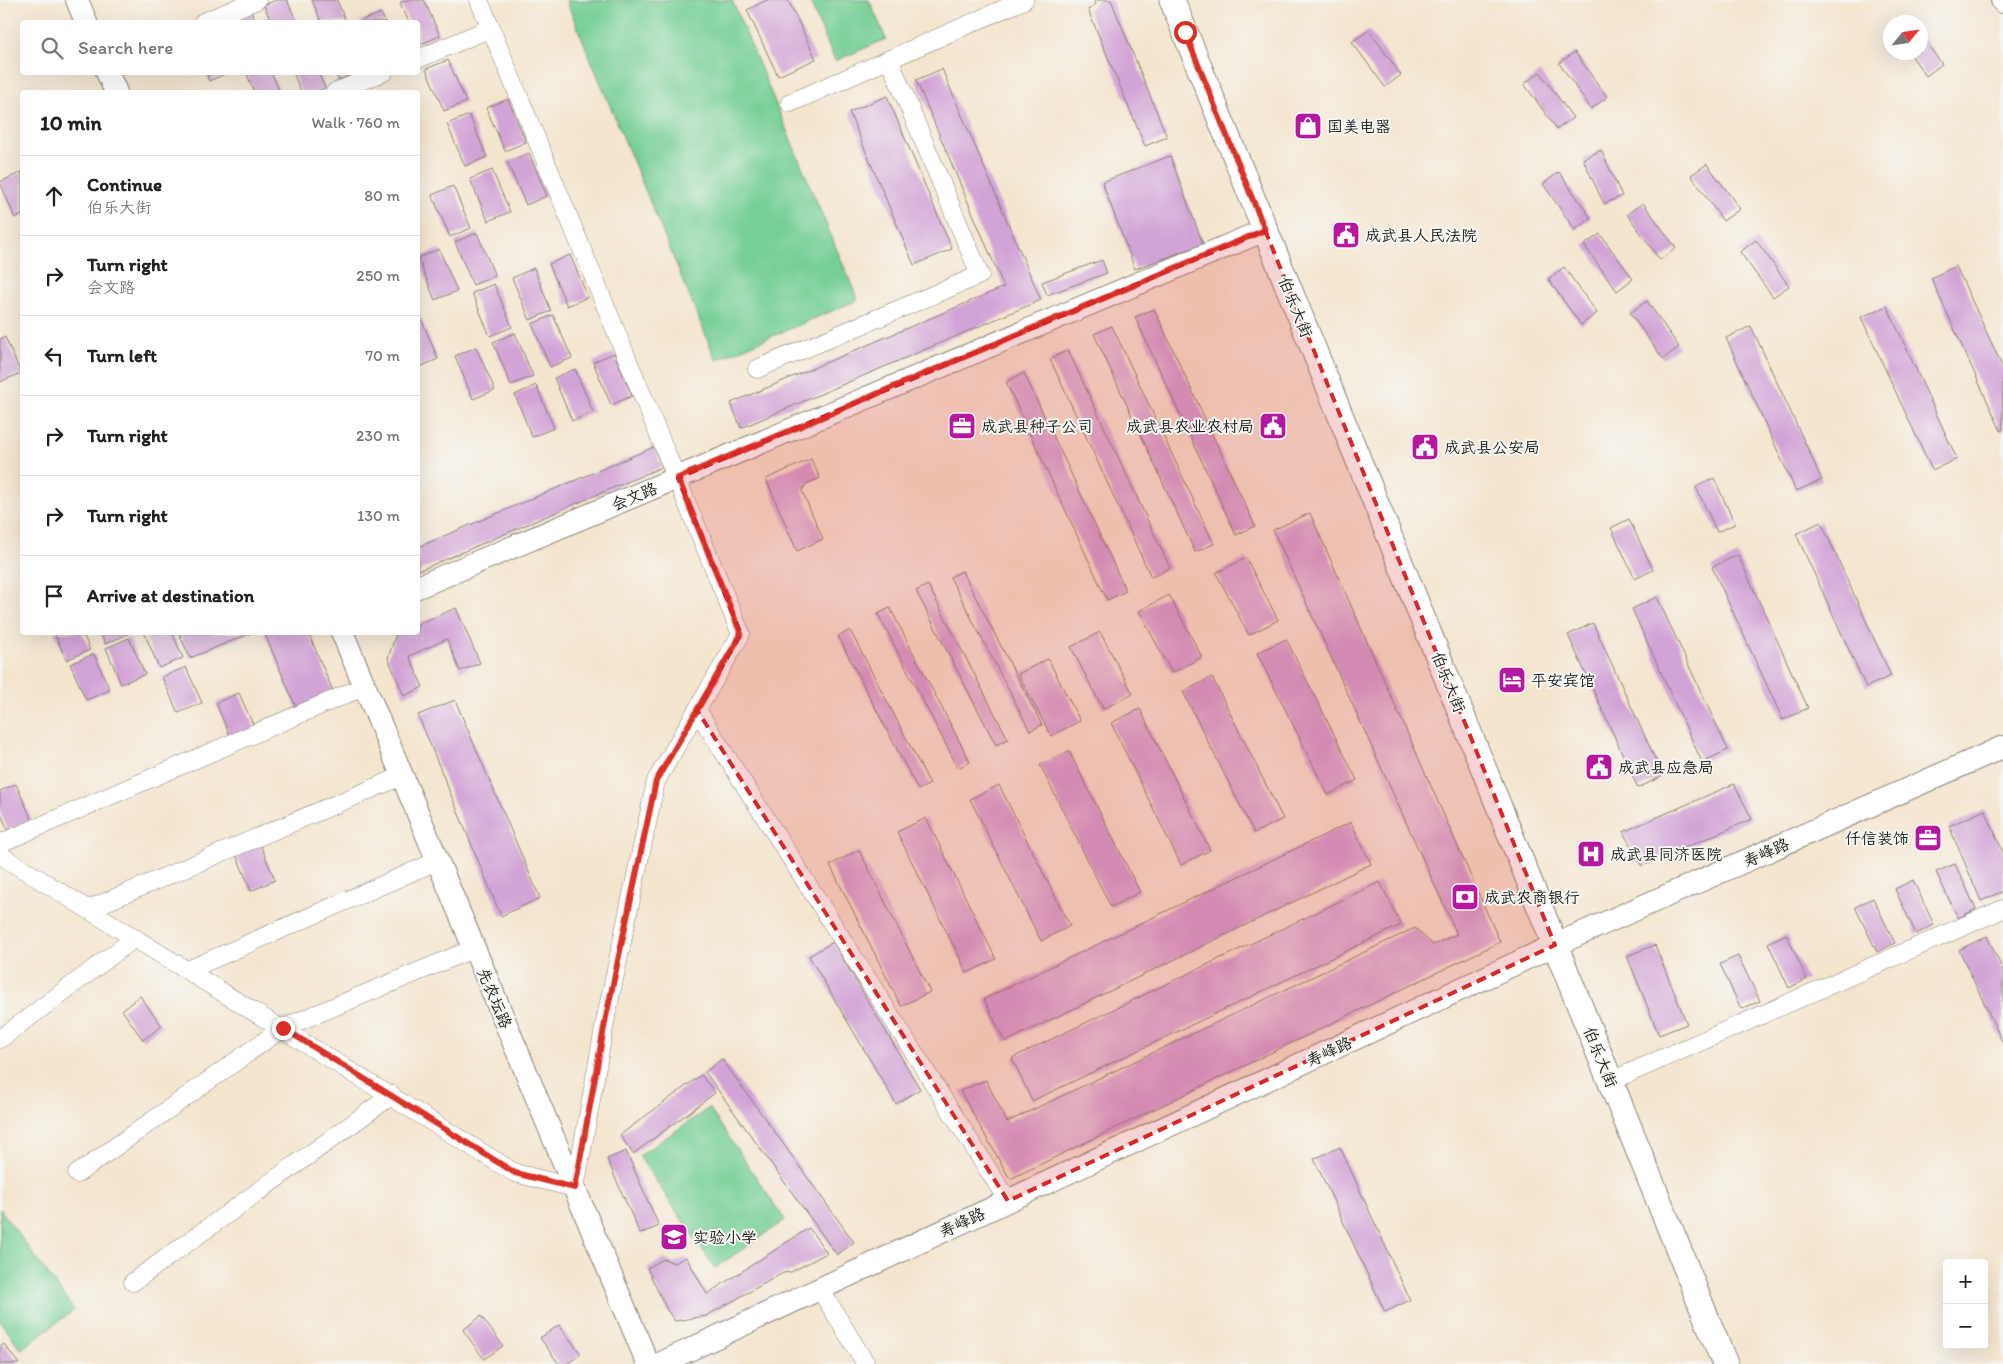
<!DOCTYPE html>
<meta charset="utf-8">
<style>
body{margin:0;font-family:Itim,"LXGW WenKai TC",sans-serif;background:#f6f6f6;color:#222}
.controls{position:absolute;right:15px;bottom:15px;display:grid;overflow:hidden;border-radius:5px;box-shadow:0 5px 20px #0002}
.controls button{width:45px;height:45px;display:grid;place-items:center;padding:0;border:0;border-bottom:1px solid #e0e0e0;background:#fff;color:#222;font:25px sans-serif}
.compass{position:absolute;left:1883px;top:15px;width:45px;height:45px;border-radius:50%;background:#fff;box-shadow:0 5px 20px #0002;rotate:61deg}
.stop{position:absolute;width:15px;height:15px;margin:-11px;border:4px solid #d93025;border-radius:50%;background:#fff}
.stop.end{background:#d93025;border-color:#fff;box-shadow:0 1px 5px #0008}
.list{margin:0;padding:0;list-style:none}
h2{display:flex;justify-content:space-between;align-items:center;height:65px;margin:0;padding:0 20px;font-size:21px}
h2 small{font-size:16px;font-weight:400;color:#767676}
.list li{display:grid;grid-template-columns:32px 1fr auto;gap:15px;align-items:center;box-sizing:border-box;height:80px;padding:0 20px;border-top:1px solid #e0e0e0}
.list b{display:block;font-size:19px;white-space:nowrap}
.list p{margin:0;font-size:16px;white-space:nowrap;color:#767676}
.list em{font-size:16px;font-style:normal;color:#767676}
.icon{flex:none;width:28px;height:28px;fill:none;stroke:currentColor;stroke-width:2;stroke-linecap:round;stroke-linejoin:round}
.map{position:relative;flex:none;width:2003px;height:1364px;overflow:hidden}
.search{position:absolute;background:#fff;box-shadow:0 5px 20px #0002;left:20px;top:20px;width:400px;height:55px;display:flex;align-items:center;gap:12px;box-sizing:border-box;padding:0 18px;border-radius:5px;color:#767676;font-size:19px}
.panel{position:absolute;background:#fff;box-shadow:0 5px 20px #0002;left:20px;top:90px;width:400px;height:545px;border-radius:5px}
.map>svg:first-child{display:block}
.green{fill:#76cf95;stroke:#497658}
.building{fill:#d2a3d6}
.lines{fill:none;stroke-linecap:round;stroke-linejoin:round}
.minor-casing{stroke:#888076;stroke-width:19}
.tertiary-casing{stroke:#888076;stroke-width:24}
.secondary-casing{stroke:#888076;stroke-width:27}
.minor{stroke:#fff;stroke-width:18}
.tertiary{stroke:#fff;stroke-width:22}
.secondary{stroke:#fff;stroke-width:25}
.route{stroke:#d93025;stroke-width:6}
.marked{fill:#d62828;fill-opacity:0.2;stroke:#d62828;stroke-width:4;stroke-dasharray:10 6;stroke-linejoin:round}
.labels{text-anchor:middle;stroke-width:4;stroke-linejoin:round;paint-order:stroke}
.poi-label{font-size:16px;fill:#1c1c1c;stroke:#f6f6f2;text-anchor:start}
.street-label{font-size:16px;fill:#1c1c1c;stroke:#f6f6f2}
</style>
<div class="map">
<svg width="2003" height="1364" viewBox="0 0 2003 1364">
<rect width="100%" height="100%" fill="#f6f6f2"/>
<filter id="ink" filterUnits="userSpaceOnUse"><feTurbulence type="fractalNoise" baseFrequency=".02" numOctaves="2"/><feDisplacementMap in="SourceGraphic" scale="10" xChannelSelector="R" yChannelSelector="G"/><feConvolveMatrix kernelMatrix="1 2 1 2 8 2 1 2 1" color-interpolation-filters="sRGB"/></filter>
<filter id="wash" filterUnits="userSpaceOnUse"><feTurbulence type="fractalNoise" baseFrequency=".0096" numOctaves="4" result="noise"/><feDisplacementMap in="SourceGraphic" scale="20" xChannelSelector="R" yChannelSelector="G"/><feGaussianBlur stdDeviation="1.12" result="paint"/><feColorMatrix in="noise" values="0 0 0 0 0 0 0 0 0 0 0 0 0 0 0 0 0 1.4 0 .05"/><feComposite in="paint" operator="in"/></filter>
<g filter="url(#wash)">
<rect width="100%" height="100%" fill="#f4e5cf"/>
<path class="green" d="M 566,0 L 732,0 L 858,300 L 716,360 Z
M 809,0 L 869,0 L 886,39 L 835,61 Z
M 709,1108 L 785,1220 L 715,1268 L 639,1156 Z
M 0,1209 L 74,1310 L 21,1349 L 0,1321 Z"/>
<g id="blocks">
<path class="building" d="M 276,0 L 287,0 L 297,22 L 271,22 L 264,5 Z
M 312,0 L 337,0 L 346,22 L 321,22 Z
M 407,0 L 424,0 L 440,36 L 418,45 L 418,22 L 409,22 L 400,3 Z
M 767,0 L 788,0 L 816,59 L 778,76 L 747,10 Z
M 1094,0 L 1111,0 L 1167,137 L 1145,146 L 1088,10 L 1096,4 Z
M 250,10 L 256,22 L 230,22 L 229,19 Z
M 381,13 L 385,22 L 358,22 Z
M 1369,30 L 1401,75 L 1385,87 L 1352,42 Z
M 1920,34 L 1942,64 L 1926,76 L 1909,52 L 1920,52 Z
M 1575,52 L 1607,97 L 1591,109 L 1559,63 Z
M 448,60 L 466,102 L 444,111 L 426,69 Z
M 942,69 L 1041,300 L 741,428 L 731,403 L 1004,287 L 916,80 Z
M 206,72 L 229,72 L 209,81 Z
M 246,72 L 271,72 L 280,92 L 254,92 Z
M 293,72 L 318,72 L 325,88 L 314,92 L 301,92 Z
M 1540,72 L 1573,118 L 1557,129 L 1524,84 Z
M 335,73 L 355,73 L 338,80 Z
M 887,96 L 952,249 L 914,265 L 849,112 Z
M 508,99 L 526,142 L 505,151 L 486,108 Z
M 469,115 L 487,157 L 465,166 L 447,124 Z
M 1601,150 L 1622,196 L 1604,204 L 1583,159 Z
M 529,153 L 547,196 L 526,205 L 507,162 Z
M 1170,156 L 1203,244 L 1135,269 L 1102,182 Z
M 1707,164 L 1740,209 L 1723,221 L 1691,175 Z
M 492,170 L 510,212 L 488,221 L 470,179 Z
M 22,172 L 22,215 L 15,218 L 0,182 Z
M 1559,172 L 1591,218 L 1575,230 L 1543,184 Z
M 453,186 L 471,228 L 450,237 L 432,195 Z
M 1643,203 L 1676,248 L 1660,260 L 1627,214 Z
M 477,233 L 495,276 L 473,285 L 455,242 Z
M 1600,234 L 1633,279 L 1617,291 L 1584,245 Z
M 1756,240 L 1789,286 L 1773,297 L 1740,252 Z
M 439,249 L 457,291 L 435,300 L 418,258 Z
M 570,255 L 588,297 L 567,306 L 549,264 Z
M 1102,260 L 1107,273 L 1047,295 L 1042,282 Z
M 1956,266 L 2003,368 L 2003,430 L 2001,431 L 1931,278 Z
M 1564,267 L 1597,313 L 1581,325 L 1548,279 Z
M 534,268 L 551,311 L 530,320 L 512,278 Z
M 494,284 L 512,327 L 490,336 L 472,293 Z
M 1647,301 L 1679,347 L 1663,359 L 1630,313 Z
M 1887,306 L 1957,459 L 1932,470 L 1861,317 Z
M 1154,309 L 1255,526 L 1236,535 L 1135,317 Z
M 553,315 L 572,358 L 550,367 L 532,324 Z
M 420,316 L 438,359 L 418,368 L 418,317 Z
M 1112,326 L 1214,544 L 1195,552 L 1094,334 Z
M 1751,326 L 1822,480 L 1796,491 L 1726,338 Z
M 515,333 L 533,376 L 511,385 L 493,342 Z
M 5,337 L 21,373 L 0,382 L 0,339 Z
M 476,347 L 495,390 L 473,399 L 455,356 Z
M 1068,350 L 1170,568 L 1151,577 L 1050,359 Z
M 614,353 L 632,396 L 611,405 L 593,362 Z
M 575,369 L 593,412 L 572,421 L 554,378 Z
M 1024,373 L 1126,591 L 1107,600 L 1006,382 Z
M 536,385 L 554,428 L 532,437 L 515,395 Z
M 654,447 L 662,467 L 418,571 L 418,547 Z
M 811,459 L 820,478 L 806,484 L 802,491 L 823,539 L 797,551 L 766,479 Z
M 1714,478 L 1735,524 L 1717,532 L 1696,487 Z
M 1310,513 L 1500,942 L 1010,1179 L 960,1091 L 986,1080 L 1007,1122 L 1415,928 L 1433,945 L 1457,934 L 1273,530 Z
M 1629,519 L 1653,570 L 1635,579 L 1611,528 Z
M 1821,522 L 1891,676 L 1866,687 L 1796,534 Z
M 1738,555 L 1808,708 L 1783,720 L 1712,567 Z
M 1246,558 L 1278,620 L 1249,635 L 1216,573 Z
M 962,571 L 1042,725 L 1030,731 L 950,577 Z
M 928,585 L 1008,739 L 996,745 L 916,591 Z
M 1169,595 L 1202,657 L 1172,673 L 1139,611 Z
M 1657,597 L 1728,750 L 1702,762 L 1632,609 Z
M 456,608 L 480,663 L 460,671 L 447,639 L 409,656 L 423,687 L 404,696 L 388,658 L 396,634 L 418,632 L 418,624 Z
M 890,608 L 970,762 L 958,768 L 878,614 Z
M 1593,623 L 1663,776 L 1638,788 L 1568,635 Z
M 850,630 L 930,784 L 918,790 L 838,636 Z
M 54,632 L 82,632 L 90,650 L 66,660 Z
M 100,632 L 128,632 L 128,634 L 105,644 Z
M 144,632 L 172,632 L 183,658 L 159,668 Z
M 264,632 L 308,632 L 335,696 L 298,712 Z
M 1100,632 L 1133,694 L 1103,709 L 1071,647 Z
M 179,633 L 251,633 L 190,658 Z
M 129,638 L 145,674 L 121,684 L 106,648 Z
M 1286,639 L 1357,780 L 1328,795 L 1257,653 Z
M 94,654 L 110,690 L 86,700 L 70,664 Z
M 1048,659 L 1080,721 L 1051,736 L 1018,674 Z
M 186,667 L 202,703 L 178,713 L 162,677 Z
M 1212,677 L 1283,819 L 1254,833 L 1183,692 Z
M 239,693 L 255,729 L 231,739 L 216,703 Z
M 455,700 L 540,898 L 501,916 L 418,715 Z
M 1140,709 L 1210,850 L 1181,865 L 1111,723 Z
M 1069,751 L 1140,892 L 1111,907 L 1040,765 Z
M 16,784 L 32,820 L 8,830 L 0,812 L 0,791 Z
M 1734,784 L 1752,819 L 1642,866 L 1623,832 Z
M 999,785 L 1070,926 L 1041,941 L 970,799 Z
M 1985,810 L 2003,852 L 2003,891 L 1981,901 L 1949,826 Z
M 926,818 L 996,959 L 967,973 L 897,832 Z
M 1351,822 L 1371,864 L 1005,1042 L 984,999 Z
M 260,844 L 275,880 L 251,891 L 236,854 Z
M 859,850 L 930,992 L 901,1006 L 830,865 Z
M 1955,864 L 1976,909 L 1958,918 L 1936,872 Z
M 1913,880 L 1934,925 L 1916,934 L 1895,889 Z
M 1380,882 L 1401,925 L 1032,1101 L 1012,1058 Z
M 1873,898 L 1895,943 L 1877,952 L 1855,907 Z
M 1786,934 L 1807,979 L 1789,988 L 1768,943 Z
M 1987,936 L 2003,970 L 2003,1043 L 1959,950 Z
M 833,942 L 920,1089 L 896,1104 L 809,956 Z
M 1655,945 L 1687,1024 L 1659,1035 L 1627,956 Z
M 1738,956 L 1760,1001 L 1741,1009 L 1720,964 Z
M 140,996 L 162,1026 L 143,1040 L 122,1010 Z
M 722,1059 L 854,1242 L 837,1255 L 705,1072 Z
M 701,1075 L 715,1093 L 633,1154 L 620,1135 Z
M 1340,1147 L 1410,1300 L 1385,1312 L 1314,1159 Z
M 626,1151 L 659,1226 L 640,1234 L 607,1159 Z
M 809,1228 L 827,1253 L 791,1272 L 783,1273 L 706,1316 L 675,1321 L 667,1310 L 647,1268 L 664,1259 L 674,1263 L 686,1257 L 707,1294 Z
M 481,1316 L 503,1346 L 484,1359 L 463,1330 Z
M 559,1325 L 581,1354 L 567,1364 L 559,1364 L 540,1338 Z
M 4,1344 L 19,1364 L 0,1364 L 0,1347 Z"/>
</g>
</g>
<g filter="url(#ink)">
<use href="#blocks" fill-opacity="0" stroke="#888076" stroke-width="1"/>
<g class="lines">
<defs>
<path id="minor" d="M 203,22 L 257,0
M 418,59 L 491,28
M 335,92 L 384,72
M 790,103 L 1024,0
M 757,369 L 980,275 L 889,59
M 697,710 L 1008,1201
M 0,851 L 1,843 L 365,686
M 0,855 L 515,1173 L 575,1188 L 606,1017 L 656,781 L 741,634 L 479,0
M 89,909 L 402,776
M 188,970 L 437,861
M 0,1039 L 135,938
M 1611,1081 L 2003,909
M 77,1174 L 283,1028 L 475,948
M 133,1282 L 392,1095
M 820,1289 L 866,1364"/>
<path id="tertiary" d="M 77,0 L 86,22
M 2002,0 L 2003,2
M 107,72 L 116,92
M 418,587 L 1265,230
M 342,632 L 648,1364
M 659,1364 L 1555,945 L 2003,747"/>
<path id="secondary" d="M 1172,0 L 1725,1364"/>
</defs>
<use href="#minor" class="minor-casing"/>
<use href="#tertiary" class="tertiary-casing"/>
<use href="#secondary" class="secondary-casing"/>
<use href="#minor" class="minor"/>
<use href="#tertiary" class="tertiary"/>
<use href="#secondary" class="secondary"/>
</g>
</g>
<g class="lines" filter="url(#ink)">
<path class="route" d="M 283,1028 L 515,1173 L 575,1188 L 606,1017 L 656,781 L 741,634 L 678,478 L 1265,230 L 1185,32"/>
</g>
<path class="marked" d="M 1265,230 L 1555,945 L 1008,1201 L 697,710 L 741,634 L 678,478 Z"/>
<defs>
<symbol id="shop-square" viewBox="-11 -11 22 22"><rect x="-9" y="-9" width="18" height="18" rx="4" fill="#b5179e" stroke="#f6f6f2"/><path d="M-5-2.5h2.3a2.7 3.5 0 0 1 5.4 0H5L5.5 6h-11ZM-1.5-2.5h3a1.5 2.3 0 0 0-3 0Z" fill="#fff"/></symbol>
<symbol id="civic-square" viewBox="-11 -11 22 22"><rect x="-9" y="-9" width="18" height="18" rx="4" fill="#b5179e" stroke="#f6f6f2"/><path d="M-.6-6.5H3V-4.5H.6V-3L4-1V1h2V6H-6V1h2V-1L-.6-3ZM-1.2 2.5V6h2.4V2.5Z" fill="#fff"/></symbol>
<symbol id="office-square" viewBox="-11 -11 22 22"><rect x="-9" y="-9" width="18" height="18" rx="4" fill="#b5179e" stroke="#f6f6f2"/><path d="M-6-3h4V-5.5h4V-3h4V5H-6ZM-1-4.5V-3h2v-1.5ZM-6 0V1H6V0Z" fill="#fff"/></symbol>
<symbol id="hotel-square" viewBox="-11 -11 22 22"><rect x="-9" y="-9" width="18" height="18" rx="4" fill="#b5179e" stroke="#f6f6f2"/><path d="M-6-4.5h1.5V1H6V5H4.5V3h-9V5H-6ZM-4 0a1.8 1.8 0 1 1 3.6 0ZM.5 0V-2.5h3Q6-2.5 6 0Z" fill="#fff"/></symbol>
<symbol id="hospital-square" viewBox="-11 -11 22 22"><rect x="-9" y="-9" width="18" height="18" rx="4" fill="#b5179e" stroke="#f6f6f2"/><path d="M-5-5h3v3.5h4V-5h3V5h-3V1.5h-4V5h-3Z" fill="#fff"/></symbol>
<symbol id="bank-square" viewBox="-11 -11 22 22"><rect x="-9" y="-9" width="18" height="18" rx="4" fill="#b5179e" stroke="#f6f6f2"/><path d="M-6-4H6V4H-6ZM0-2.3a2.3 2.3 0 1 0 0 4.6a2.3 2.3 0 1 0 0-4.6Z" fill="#fff"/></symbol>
<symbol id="school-square" viewBox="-11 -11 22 22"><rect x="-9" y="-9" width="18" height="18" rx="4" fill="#b5179e" stroke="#f6f6f2"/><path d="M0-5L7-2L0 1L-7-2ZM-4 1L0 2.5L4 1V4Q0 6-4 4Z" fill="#fff"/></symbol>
</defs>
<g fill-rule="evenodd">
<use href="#shop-square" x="1292" y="110" width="32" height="32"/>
<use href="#civic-square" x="1330" y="219" width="32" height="32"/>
<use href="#office-square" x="946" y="410" width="32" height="32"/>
<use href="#civic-square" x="1257" y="410" width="32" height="32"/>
<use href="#civic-square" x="1409" y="431" width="32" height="32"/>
<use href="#hotel-square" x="1496" y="664" width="32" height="32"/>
<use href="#civic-square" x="1583" y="751" width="32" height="32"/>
<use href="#office-square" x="1912" y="822" width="32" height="32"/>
<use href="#hospital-square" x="1575" y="838" width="32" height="32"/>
<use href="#bank-square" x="1449" y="881" width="32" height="32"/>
<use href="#school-square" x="658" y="1221" width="32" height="32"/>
</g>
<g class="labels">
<g class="poi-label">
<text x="1327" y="132">国美电器</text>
<text x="1365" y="241">成武县人民法院</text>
<text x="981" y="432">成武县种子公司</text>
<text x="1254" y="432" text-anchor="end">成武县农业农村局</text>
<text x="1444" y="453">成武县公安局</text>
<text x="1531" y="686">平安宾馆</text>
<text x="1618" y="773">成武县应急局</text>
<text x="1909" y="844" text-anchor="end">仟信装饰</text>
<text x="1610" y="860">成武县同济医院</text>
<text x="1484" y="903">成武农商银行</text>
<text x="693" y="1243">实验小学</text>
</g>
<g class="street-label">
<text transform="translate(1296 307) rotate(68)" y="6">伯乐大街</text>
<text transform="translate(634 496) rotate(-23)" y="6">会文路</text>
<text transform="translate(1449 682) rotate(68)" y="6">伯乐大街</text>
<text transform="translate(1766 852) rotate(-24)" y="6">寿峰路</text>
<text transform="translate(495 998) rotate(67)" y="6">先农坛路</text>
<text transform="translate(1329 1051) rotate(-25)" y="6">寿峰路</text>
<text transform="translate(1601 1057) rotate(68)" y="6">伯乐大街</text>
<text transform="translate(962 1222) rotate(-25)" y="6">寿峰路</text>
</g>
</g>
</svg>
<div class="controls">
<button>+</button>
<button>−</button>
</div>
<svg class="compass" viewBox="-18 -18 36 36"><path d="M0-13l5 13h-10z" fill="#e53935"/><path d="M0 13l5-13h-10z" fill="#767676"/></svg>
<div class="stop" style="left:1185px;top:32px"></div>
<div class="stop end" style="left:283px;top:1028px"></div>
<div class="search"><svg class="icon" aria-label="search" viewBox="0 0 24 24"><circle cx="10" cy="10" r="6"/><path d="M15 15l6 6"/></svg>Search here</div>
<section class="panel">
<h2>10 min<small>Walk · 760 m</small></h2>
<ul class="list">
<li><svg class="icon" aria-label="ahead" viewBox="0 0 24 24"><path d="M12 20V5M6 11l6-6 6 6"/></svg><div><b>Continue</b><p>伯乐大街</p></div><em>80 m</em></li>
<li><svg class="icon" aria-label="right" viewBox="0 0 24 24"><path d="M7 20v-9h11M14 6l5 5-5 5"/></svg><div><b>Turn right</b><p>会文路</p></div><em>250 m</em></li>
<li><svg class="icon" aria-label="left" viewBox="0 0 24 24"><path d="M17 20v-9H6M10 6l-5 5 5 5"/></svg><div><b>Turn left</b></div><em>70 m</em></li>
<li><svg class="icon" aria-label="right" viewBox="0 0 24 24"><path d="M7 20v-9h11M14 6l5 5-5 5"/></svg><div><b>Turn right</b></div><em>230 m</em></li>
<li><svg class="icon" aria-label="right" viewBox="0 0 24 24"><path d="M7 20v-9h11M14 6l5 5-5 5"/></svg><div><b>Turn right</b></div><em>130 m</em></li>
<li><svg class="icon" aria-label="arrive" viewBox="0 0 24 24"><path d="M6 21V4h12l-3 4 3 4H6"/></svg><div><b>Arrive at destination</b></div></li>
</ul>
</section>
</div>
